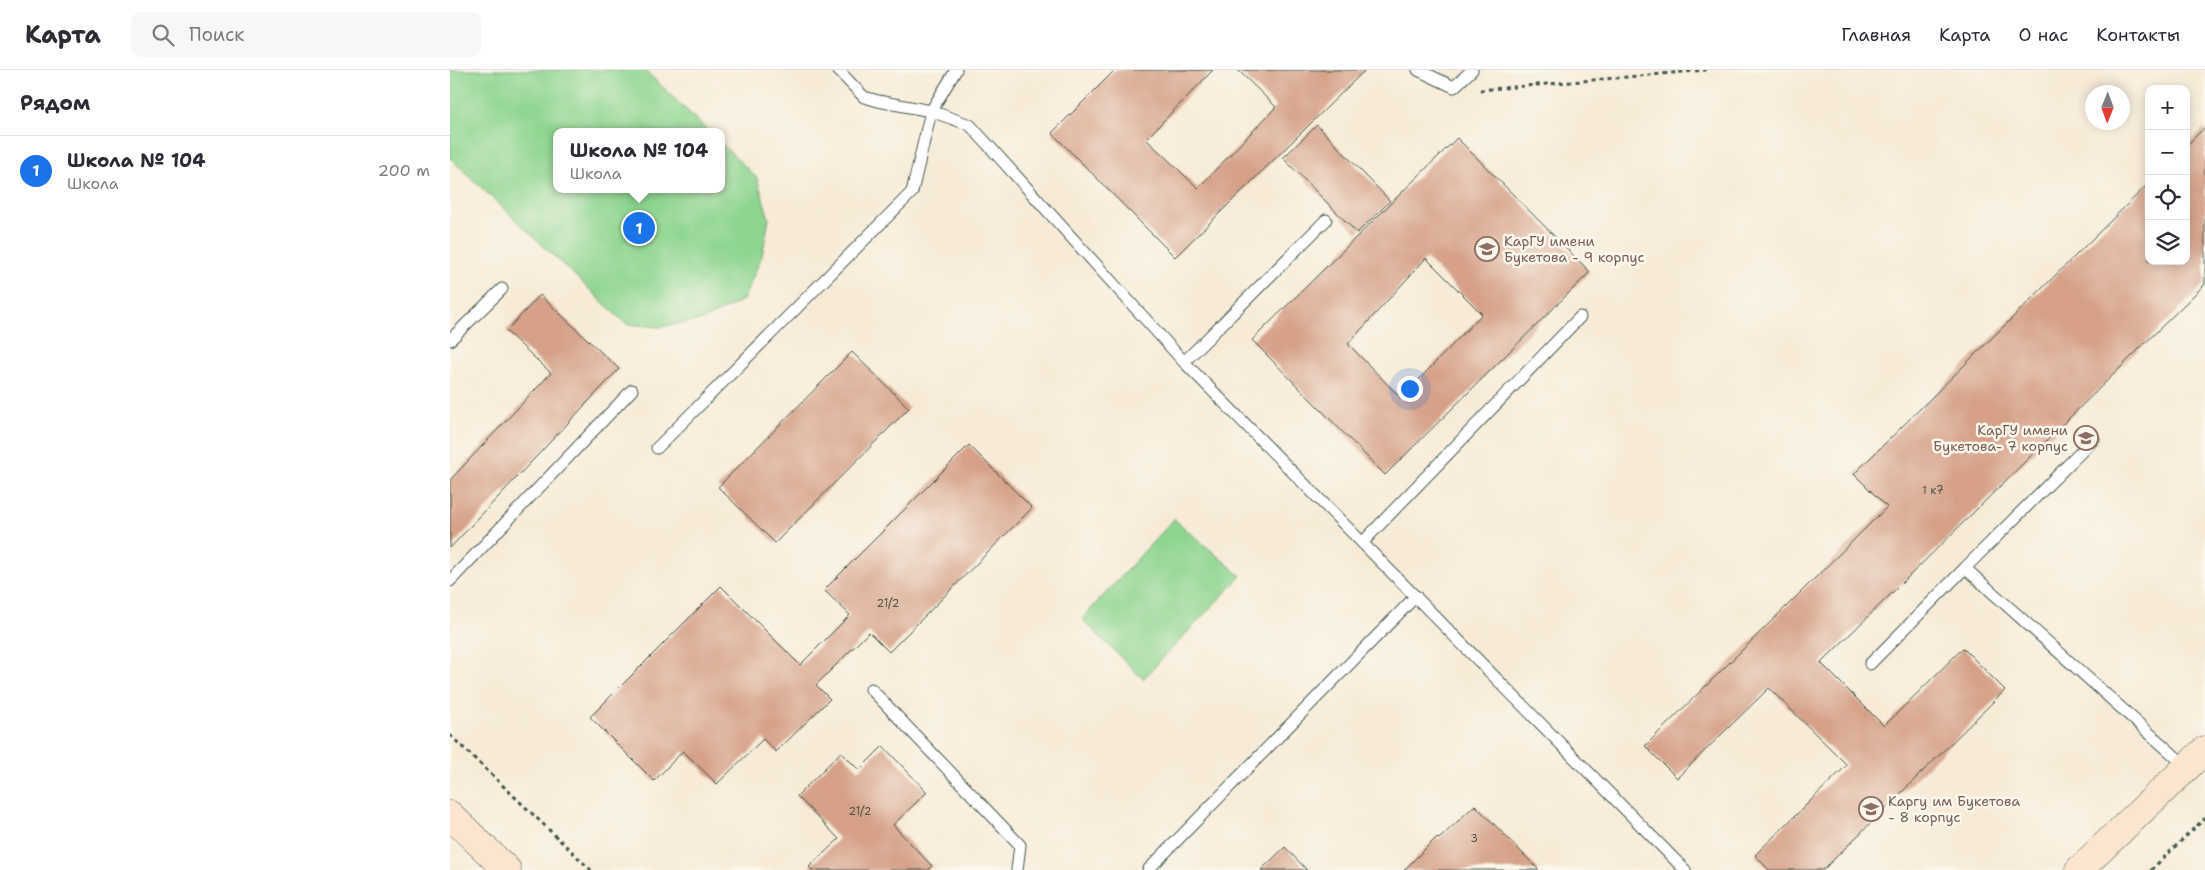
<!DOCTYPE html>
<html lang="ru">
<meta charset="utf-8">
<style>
body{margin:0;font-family:"Shantell Sans",sans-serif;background:#f7f7f7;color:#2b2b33}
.controls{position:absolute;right:15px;top:15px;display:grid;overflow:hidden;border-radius:10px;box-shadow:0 2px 12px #0003}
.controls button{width:45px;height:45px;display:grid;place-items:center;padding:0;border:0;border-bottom:1px solid #e1e1e2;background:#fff;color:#2b2b33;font:25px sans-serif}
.compass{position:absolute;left:1635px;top:15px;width:45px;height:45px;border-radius:50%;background:#fff;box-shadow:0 2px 12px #0003;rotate:181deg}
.you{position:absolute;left:959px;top:318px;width:18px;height:18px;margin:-12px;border:4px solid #fff;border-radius:50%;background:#1a73e8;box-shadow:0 0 0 8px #1a73e833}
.badge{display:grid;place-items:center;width:32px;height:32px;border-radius:50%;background:#1a73e8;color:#fff;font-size:16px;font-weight:700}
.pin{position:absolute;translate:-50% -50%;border:2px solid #fff;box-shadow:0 1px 5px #0006}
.popup{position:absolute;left:103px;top:58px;width:172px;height:65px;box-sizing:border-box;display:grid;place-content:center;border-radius:10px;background:#fff;filter:drop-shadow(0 1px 4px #0005);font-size:16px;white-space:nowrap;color:#7c7c81}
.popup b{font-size:19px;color:#2b2b33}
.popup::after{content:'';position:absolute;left:50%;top:100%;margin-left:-10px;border:10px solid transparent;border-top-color:#fff}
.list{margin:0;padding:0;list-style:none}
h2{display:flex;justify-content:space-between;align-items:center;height:65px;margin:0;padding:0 20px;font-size:21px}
h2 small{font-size:16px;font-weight:400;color:#7c7c81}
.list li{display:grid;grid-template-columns:32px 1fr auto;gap:15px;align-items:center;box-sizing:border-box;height:70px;padding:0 20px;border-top:1px solid #e1e1e2}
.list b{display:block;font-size:19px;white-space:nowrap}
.list p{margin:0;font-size:16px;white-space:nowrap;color:#7c7c81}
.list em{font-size:16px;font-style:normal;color:#7c7c81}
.icon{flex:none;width:28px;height:28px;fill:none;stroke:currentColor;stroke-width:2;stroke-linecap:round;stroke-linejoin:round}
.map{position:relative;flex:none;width:1755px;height:800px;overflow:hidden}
header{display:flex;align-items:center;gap:30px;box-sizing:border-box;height:70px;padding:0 25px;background:#fff;border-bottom:1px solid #e1e1e2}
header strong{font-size:24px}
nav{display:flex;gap:28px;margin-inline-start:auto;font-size:18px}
.search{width:350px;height:45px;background:#f7f7f7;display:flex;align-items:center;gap:12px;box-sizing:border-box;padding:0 18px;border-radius:10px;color:#7c7c81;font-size:19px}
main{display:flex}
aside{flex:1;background:#fff}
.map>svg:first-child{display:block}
.green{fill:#8ed590;stroke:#568962}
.building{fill:#d6a188;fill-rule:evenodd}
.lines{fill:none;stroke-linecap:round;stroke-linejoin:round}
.service-casing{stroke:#3f574c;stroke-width:13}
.secondary-casing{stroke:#3f574c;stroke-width:29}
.path{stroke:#3f574c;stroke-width:3;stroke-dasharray:4 4;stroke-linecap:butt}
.service{stroke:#fff;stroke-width:11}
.secondary{stroke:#fce5cf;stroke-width:28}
.labels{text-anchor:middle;stroke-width:5;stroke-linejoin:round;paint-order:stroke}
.number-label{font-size:11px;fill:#4d5649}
.education-label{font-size:14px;fill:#785e54;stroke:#fbf7ec;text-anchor:start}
</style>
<header>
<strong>Карта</strong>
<div class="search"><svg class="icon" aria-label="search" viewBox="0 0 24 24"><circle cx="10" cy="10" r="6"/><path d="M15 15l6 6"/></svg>Поиск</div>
<nav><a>Главная</a><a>Карта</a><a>О нас</a><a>Контакты</a></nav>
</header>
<main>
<aside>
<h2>Рядом<small></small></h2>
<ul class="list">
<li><span class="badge">1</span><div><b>Школа № 104</b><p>Школа</p></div><em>200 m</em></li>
</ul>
</aside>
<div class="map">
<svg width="1755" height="800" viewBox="0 0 1755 800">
<rect width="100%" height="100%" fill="#fbf7ec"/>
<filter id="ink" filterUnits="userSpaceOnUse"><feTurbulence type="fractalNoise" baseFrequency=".02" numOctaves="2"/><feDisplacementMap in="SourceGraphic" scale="10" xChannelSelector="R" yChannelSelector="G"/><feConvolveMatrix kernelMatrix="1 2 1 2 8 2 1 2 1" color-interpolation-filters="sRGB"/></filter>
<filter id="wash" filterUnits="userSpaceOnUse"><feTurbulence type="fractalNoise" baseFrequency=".0096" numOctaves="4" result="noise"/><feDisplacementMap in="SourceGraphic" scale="20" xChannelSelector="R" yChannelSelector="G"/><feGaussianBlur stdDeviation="1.12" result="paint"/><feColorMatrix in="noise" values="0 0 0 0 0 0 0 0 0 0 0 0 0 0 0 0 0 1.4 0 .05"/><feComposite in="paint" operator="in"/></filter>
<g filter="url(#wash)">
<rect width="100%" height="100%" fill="#f7ebd7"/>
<path class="green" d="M 0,0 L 195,0 L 259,62 L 106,62 L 106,119 L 272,119 L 272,74 L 307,108 L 319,149 L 312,186 L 293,230 L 253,250 L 210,257 L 176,254 L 0,88 Z
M 724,449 L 791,506 L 693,609 L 632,549 Z"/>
<g id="blocks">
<path class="building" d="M 665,0 L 763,0 L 696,69 L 748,118 L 826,37 L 788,0 L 915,0 L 725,187 L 602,63 Z
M 867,55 L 940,131 L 907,163 L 833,88 Z
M 1755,57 L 1755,214 L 1371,593 L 1434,656 L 1513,578 L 1555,620 L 1373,800 L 1319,800 L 1305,785 L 1397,695 L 1319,618 L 1227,708 L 1195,676 L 1437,437 L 1404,404 L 1699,113 L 1699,191 L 1736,191 L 1736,76 Z
M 1007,68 L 1140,202 L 935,405 L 802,270 ZM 976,188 L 1032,244 L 951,328 L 898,274 Z
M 90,225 L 169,299 L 0,478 L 0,410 L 101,303 L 56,261 Z
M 402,282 L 459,338 L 325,473 L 268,417 Z
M 519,375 L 582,438 L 439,582 L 419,562 L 366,615 L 380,629 L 326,682 L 313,669 L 267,714 L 233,681 L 204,711 L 140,647 L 271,516 L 350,595 L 400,545 L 374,520 Z
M 433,676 L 477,722 L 443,755 L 482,796 L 478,800 L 362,800 L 359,797 L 389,769 L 347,726 L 391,682 L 409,700 Z
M 1025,735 L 1089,800 L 954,800 L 987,767 L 989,769 Z
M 835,777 L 857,800 L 811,800 Z"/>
</g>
</g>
<g filter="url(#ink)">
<use href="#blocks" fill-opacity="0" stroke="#3f574c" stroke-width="1"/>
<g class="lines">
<defs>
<path id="service" d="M 388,0 L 414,27 L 428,31 L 481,41 L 520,55 L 734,292 L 1235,800
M 968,0 L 1004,17 L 1022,0
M 0,270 L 52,219
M 734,292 L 876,150
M 207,378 L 462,122 L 481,41 L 506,0
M 913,472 L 1130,247
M 1515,498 L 1644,369
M 0,511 L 182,320
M 1420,594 L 1515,498 L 1737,697
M 421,619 L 570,775 L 567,800
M 698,800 L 966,526"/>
<path id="secondary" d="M 0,745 L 57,800
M 1629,800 L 1755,680"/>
</defs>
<use href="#service" class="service-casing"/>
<use href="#secondary" class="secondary-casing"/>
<path class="path" d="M 1030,20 L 1256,0
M 0,665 L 141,800
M 1701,800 L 1755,748"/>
<use href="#service" class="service"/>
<use href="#secondary" class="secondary"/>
</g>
</g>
<defs>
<symbol id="university-ring" viewBox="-11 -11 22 22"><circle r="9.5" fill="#fbf7ec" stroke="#8d6e63" stroke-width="1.5"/><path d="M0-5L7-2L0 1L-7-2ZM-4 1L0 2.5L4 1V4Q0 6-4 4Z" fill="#8d6e63"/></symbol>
</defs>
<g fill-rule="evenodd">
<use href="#university-ring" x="1023" y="165" width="28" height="28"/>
<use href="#university-ring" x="1622" y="354" width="28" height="28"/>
<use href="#university-ring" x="1407" y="725" width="28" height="28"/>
</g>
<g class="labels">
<g class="number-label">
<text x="1483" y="424">1 к7</text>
<text x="438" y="537">21/2</text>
<text x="410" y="745">21/2</text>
<text x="1024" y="772">3</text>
</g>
<g class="education-label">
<text x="1054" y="176">КарГУ имени<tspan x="1054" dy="16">Букетова - 9 корпус</tspan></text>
<text x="1618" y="365" text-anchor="end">КарГУ имени<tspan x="1618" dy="16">Букетова- 7 корпус</tspan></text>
<text x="1438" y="736">Каргу им Букетова<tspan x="1438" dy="16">- 8 корпус</tspan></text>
</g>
</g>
</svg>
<div class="controls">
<button>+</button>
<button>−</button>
<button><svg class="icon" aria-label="locate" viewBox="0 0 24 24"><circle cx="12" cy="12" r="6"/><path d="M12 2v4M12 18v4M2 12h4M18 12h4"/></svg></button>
<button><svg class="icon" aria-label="layers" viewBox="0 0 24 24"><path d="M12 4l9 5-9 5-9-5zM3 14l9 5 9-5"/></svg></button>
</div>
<svg class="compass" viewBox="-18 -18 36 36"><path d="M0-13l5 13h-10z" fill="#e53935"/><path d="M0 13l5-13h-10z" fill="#7c7c81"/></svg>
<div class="you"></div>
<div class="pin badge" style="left:189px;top:158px">1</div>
<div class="popup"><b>Школа № 104</b>Школа</div>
</div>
</main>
